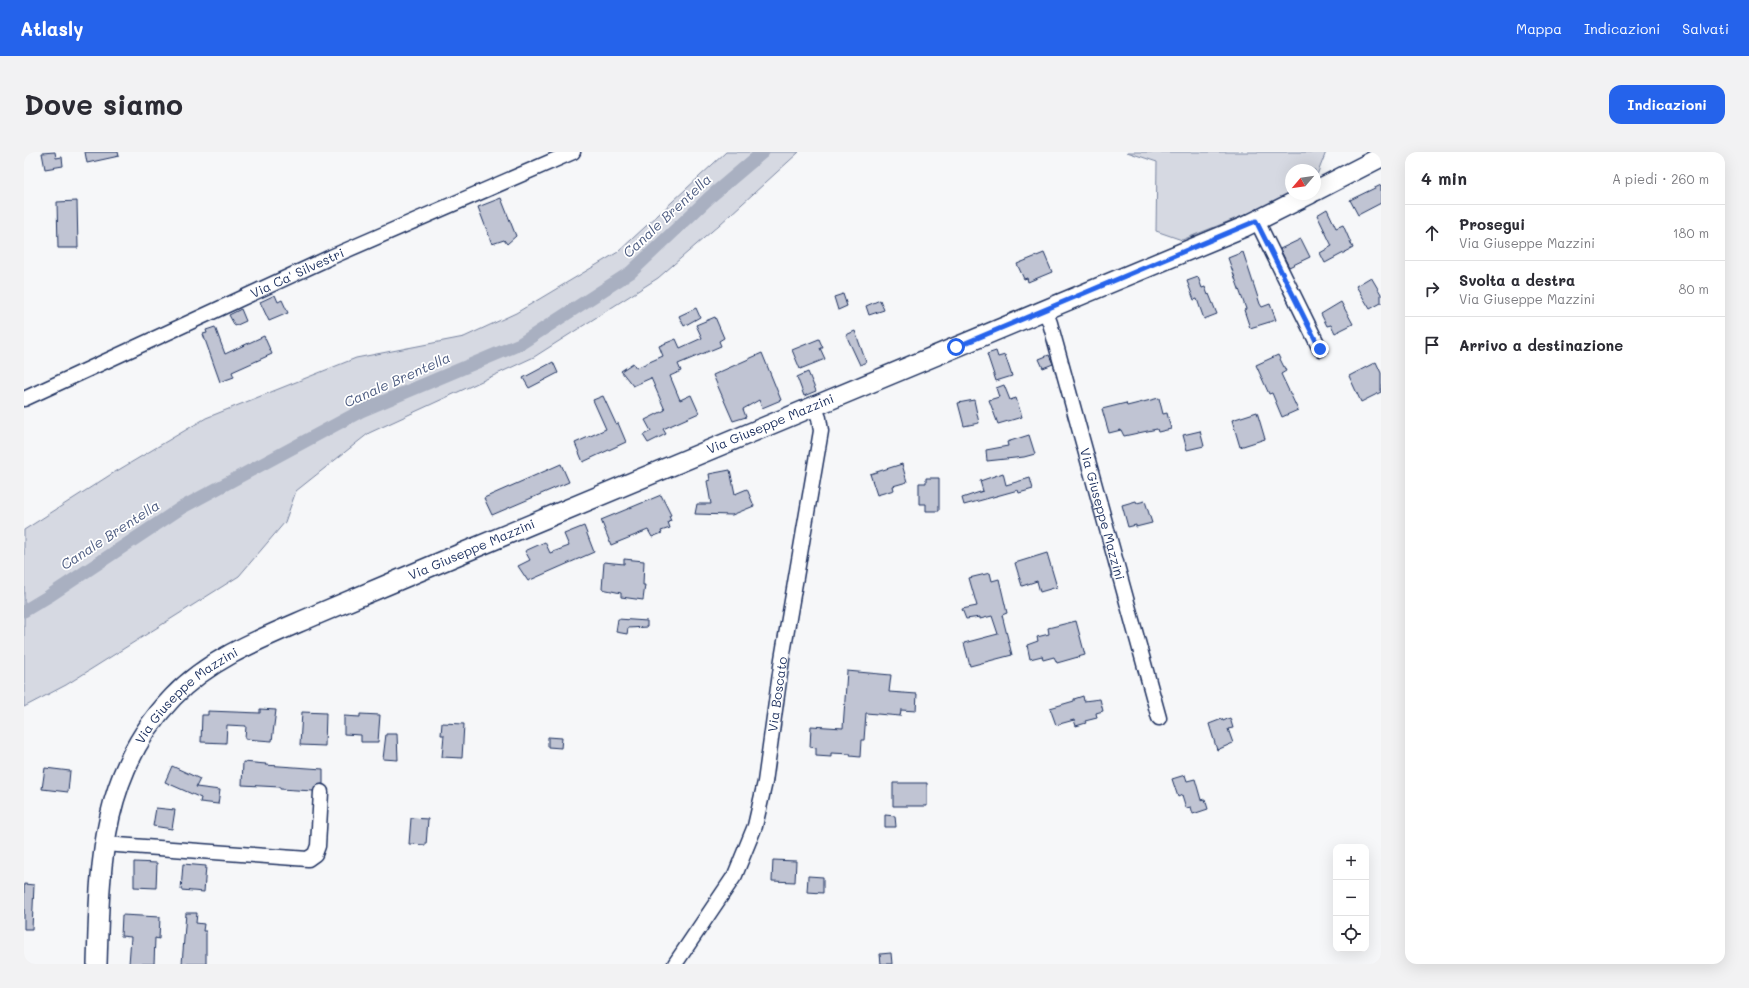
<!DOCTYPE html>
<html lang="it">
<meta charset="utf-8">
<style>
body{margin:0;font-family:Mali,sans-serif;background:#f2f2f3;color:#2b2b33}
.controls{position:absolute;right:12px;bottom:12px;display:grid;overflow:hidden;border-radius:8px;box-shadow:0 4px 16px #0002}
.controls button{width:36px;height:36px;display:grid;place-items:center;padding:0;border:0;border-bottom:1px solid #e1e1e2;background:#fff;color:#2b2b33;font:20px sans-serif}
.compass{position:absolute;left:1261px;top:12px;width:36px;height:36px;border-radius:50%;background:#fff;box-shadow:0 4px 16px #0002;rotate:241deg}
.stop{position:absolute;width:12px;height:12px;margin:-9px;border:3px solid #2563eb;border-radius:50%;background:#fff}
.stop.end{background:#2563eb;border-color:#fff;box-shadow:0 1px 4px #0008}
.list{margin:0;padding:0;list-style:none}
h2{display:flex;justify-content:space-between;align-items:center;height:52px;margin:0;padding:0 16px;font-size:17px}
h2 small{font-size:13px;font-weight:400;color:#7c7c81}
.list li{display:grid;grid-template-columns:26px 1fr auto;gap:12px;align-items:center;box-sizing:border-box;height:56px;padding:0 16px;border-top:1px solid #e1e1e2}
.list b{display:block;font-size:15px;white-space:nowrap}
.list p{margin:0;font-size:13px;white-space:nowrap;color:#7c7c81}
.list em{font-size:13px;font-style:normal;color:#7c7c81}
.icon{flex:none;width:22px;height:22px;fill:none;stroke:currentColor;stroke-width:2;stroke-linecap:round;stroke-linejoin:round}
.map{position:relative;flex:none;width:1357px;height:812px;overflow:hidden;border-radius:12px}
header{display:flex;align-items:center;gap:24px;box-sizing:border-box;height:56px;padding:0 20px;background:#2563eb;color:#fff}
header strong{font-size:19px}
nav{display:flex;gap:22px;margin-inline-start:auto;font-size:14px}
.intro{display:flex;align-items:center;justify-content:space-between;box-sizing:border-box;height:96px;padding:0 24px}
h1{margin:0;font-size:28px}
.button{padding:10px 18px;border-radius:12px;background:#2563eb;color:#fff;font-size:14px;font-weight:700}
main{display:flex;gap:24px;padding:0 24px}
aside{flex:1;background:#fff;border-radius:12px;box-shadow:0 4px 16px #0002}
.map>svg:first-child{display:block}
.green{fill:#d6d9e2;stroke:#7884a0}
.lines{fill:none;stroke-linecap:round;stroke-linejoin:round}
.canal{stroke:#a9b0c1;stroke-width:13}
.building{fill:#c0c4d3;stroke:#1b2f5e}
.minor-casing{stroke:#1b2f5e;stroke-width:17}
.secondary-casing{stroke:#1b2f5e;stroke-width:22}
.minor{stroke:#fff;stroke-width:14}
.secondary{stroke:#fff;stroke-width:19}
.route{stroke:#2563eb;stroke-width:5}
.labels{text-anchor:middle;stroke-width:3.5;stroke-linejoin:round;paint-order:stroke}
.street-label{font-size:13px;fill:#1b2f5e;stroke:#fff}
.water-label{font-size:14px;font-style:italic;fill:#4d5c81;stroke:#fff}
</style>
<header>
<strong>Atlasly</strong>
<nav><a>Mappa</a><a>Indicazioni</a><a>Salvati</a></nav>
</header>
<div class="intro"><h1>Dove siamo</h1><a class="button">Indicazioni</a></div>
<main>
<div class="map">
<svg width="1357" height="812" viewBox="0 0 1357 812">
<rect width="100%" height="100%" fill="#f6f7f9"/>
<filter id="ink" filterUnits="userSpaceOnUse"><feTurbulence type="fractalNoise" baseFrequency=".025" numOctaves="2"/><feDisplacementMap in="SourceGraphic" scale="8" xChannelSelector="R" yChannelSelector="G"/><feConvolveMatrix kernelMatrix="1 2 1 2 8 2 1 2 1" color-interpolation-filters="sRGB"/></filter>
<g filter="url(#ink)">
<path class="green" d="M 702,0 L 775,0 L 695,73 L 634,126 L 510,205 L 345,281 L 272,339 L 261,370 L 215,424 L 42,533 L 0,555 L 0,378 L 86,323 L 182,266 L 332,206 L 440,185 L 492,161 L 594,100 Z
M 1103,0 L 1302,0 L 1291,28 L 1291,18 L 1267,18 L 1267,41 L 1228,60 L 1158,88 L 1132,79 L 1133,10 Z"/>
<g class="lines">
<path class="canal" d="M 0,459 L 25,444 L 157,356 L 337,259 L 496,192 L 607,120 L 686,45 L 739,0"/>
</g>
<path class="building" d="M 31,0 L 32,6 L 38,5 L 39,14 L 21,17 L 18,1 Z
M 61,0 L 94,0 L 95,4 L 63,11 Z
M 1357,33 L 1357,51 L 1334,63 L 1326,48 Z
M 477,46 L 492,84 L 483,92 L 480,88 L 468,92 L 454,55 Z
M 53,49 L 54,96 L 34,96 L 33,50 Z
M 1303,57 L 1312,76 L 1319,73 L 1329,96 L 1301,111 L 1296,101 L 1308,94 L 1293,63 Z
M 1277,87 L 1286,105 L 1265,115 L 1256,97 Z
M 1219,100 L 1236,152 L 1238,155 L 1246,152 L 1252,168 L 1226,176 L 1220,158 L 1222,157 L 1204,106 Z
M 1020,101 L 1028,120 L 1004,130 L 1003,126 L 1000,127 L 993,112 Z
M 1174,125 L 1178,136 L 1181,135 L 1184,143 L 1185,142 L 1193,162 L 1180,167 L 1173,147 L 1170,148 L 1163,129 Z
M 1347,125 L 1357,142 L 1357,151 L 1346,157 L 1332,134 Z
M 819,142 L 823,154 L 814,158 L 810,145 Z
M 251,143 L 254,150 L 258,148 L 264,161 L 245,169 L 236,150 Z
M 856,148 L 860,158 L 845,163 L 842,154 Z
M 1317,150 L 1329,172 L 1311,181 L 1307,173 L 1303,174 L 1297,162 Z
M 672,156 L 676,165 L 660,174 L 655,164 Z
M 217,157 L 222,169 L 211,174 L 205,163 Z
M 691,165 L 700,186 L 695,189 L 697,194 L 654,212 L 657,219 L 646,224 L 656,248 L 667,243 L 675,261 L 639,277 L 642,282 L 624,291 L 619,283 L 627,279 L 621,268 L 641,258 L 627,226 L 609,234 L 597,219 L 609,211 L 612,216 L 639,204 L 635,194 L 652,187 L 656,196 L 678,186 L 672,173 Z
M 191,175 L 201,202 L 240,184 L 248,202 L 208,220 L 210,225 L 196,230 L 179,182 L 183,181 L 182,178 Z
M 831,179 L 842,210 L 836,213 L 822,183 Z
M 795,187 L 799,196 L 796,196 L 801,207 L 776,217 L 768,198 Z
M 972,199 L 974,205 L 981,203 L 988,224 L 972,229 L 963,202 Z
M 738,201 L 757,248 L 738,256 L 735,248 L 719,257 L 722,265 L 709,269 L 689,223 Z
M 1025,203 L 1029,212 L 1019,216 L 1015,207 Z
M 1254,203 L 1262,219 L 1257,222 L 1274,258 L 1258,265 L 1248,241 L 1245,242 L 1232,213 Z
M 529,210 L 534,221 L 505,236 L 499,226 Z
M 1352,210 L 1357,221 L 1357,240 L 1337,250 L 1325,224 Z
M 784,220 L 792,239 L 780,244 L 773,225 Z
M 980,233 L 986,248 L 992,246 L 998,265 L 974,272 L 965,248 L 975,245 L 972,236 Z
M 579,244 L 592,272 L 594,271 L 602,290 L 559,310 L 551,291 L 582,277 L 569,248 Z
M 1135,246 L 1139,262 L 1143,261 L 1147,277 L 1134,280 L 1133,277 L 1100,284 L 1097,278 L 1085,281 L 1078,257 L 1102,251 L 1103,254 Z
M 950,248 L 955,271 L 940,274 L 934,251 Z
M 1233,260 L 1241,287 L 1216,295 L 1208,268 Z
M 1176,279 L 1180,294 L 1163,298 L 1159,283 Z
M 1005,283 L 1011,302 L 1000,305 L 963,309 L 962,298 L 984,294 L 983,290 Z
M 537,312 L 545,330 L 468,363 L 460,346 Z
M 878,312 L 883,330 L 869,334 L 870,338 L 853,343 L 846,322 Z
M 706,318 L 711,342 L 723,337 L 730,354 L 708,363 L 671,362 L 673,352 L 687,352 L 683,329 L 686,328 L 685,322 Z
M 979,321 L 982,333 L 1006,326 L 1009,337 L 995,341 L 994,338 L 940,353 L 938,346 L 959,339 L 956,329 Z
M 902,326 L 915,326 L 915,359 L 902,359 L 902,352 L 895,352 L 895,331 L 902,331 Z
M 637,343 L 647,363 L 645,364 L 647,369 L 644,370 L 646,376 L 637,379 L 638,381 L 628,385 L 624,378 L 587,393 L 577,368 Z
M 1112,349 L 1113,351 L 1121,349 L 1128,371 L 1112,375 L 1112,373 L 1104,375 L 1098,353 Z
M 560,374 L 570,400 L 504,429 L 494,414 L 506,408 L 501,399 L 521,390 L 526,401 L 545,394 L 540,382 Z
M 1023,401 L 1033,435 L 1016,440 L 1013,429 L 998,434 L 991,411 Z
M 600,407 L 620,409 L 619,433 L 621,433 L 619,448 L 597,445 L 597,441 L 578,437 L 580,410 L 600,412 Z
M 966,421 L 968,429 L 975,427 L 983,461 L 978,463 L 988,503 L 946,514 L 940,491 L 974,482 L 968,464 L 956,467 L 956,465 L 942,467 L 938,457 L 953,454 L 945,426 Z
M 594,467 L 623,469 L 623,475 L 604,476 L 603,482 L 592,480 Z
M 1052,469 L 1061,503 L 1033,511 L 1030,505 L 1019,508 L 1018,504 L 1006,507 L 1003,493 L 1014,489 L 1013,485 L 1025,482 L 1024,476 Z
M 823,519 L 867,523 L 865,540 L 893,542 L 892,559 L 877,558 L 876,564 L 842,561 L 840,588 L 837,588 L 836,605 L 826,604 L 827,602 L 807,601 L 807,605 L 792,604 L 792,596 L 786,595 L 787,574 L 819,576 Z
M 1059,544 L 1060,549 L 1076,547 L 1079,559 L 1072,561 L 1073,566 L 1061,569 L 1062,571 L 1052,574 L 1050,568 L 1032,573 L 1026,556 L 1050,549 L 1050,547 Z
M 236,557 L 252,558 L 248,589 L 221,587 L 222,574 L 203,573 L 202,591 L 177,590 L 178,563 L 184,563 L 184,559 L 236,561 Z
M 278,560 L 302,561 L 301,594 L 276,593 Z
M 336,562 L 356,563 L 354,590 L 337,590 L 337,583 L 320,582 L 320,564 L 336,565 Z
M 1206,566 L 1209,576 L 1204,577 L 1209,591 L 1193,598 L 1185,572 L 1198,567 L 1199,569 Z
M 418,571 L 440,572 L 438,606 L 418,605 L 420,583 L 417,583 Z
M 362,582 L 373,582 L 374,608 L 359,607 Z
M 524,585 L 538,586 L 537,596 L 524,595 Z
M 219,610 L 242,612 L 241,613 L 299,617 L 299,632 L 293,633 L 289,639 L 256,637 L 256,635 L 218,633 Z
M 148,614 L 176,627 L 172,635 L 196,638 L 194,652 L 176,650 L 177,646 L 141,630 Z
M 21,616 L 46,619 L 44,640 L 18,637 Z
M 1161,623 L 1163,629 L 1171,627 L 1177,648 L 1181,647 L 1184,657 L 1169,662 L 1167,655 L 1162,656 L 1158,643 L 1154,645 L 1148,627 Z
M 869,631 L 903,631 L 903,654 L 869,654 Z
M 132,656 L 151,658 L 148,677 L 129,674 Z
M 861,663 L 871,664 L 872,675 L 861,675 Z
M 387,666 L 404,667 L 402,693 L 385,692 Z
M 749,708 L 772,709 L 771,730 L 748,729 Z
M 110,710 L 133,711 L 132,736 L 110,735 Z
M 159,712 L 182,714 L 180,740 L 157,738 Z
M 784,724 L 799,725 L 799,741 L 783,740 Z
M 0,732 L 10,733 L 8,777 L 0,777 Z
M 162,761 L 173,761 L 172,771 L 180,772 L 179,779 L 182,779 L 182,812 L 158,812 Z
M 98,763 L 136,765 L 135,787 L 131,786 L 130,812 L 105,812 L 107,785 L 97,784 Z
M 867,801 L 868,812 L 857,812 L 856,802 Z"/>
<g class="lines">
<defs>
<g id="minor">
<path d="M 1233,69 L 1296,197"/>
<path id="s1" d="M 1021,158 L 1026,171 L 1135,566"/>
<path id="s2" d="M 0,247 L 307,105 L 549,0"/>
<path d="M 80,692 L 284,707 L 291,702 L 294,694 L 297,640"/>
<path id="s3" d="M 651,812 L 711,723 L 731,674 L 741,630 L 758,507 L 797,279 L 795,266 L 790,254"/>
</g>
<g id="secondary">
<path d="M 1291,39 L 1357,5"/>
<path id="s4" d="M 73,812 C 76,713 76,621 149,545 C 188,504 244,484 294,462 C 341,442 389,422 436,402 C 696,291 958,184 1220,75 L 1286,42"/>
</g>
</defs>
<use href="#minor" class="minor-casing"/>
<use href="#secondary" class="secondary-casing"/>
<use href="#minor" class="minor"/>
<use href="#secondary" class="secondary"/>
</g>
</g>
<g class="lines" filter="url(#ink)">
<path class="route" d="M 932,195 L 1232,69 L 1296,197"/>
</g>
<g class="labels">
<g class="street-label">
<text dy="5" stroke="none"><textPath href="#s2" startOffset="301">Via Ca' Silvestri</textPath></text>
<text dy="5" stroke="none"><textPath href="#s4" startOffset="944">Via Giuseppe Mazzini</textPath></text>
<text dy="5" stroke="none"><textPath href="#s1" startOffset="212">Via Giuseppe Mazzini</textPath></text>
<text dy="5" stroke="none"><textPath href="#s4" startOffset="620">Via Giuseppe Mazzini</textPath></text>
<text dy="5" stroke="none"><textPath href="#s3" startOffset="294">Via Boscato</textPath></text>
<text dy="5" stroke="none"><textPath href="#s4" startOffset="296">Via Giuseppe Mazzini</textPath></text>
</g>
<g class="water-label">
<text transform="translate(643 64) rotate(-43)" y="5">Canale Brentella</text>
<text transform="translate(373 228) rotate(-24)" y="5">Canale Brentella</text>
<text transform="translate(86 383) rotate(-33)" y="5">Canale Brentella</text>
</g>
</g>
</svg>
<div class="controls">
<button>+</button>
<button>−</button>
<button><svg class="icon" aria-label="locate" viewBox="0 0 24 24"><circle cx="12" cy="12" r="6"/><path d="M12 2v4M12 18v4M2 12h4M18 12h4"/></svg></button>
</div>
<svg class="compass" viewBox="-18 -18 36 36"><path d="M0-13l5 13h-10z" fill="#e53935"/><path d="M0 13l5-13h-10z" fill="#7c7c81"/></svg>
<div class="stop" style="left:932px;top:195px"></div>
<div class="stop end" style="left:1296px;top:197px"></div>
</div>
<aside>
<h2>4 min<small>A piedi · 260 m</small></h2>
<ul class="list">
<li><svg class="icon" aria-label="ahead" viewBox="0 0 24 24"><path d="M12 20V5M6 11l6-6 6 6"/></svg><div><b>Prosegui</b><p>Via Giuseppe Mazzini</p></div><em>180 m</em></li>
<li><svg class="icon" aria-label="right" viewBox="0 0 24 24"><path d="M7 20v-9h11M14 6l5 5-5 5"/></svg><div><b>Svolta a destra</b><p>Via Giuseppe Mazzini</p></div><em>80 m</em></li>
<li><svg class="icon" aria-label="arrive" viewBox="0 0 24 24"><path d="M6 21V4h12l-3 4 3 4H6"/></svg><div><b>Arrivo a destinazione</b></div></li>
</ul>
</aside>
</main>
